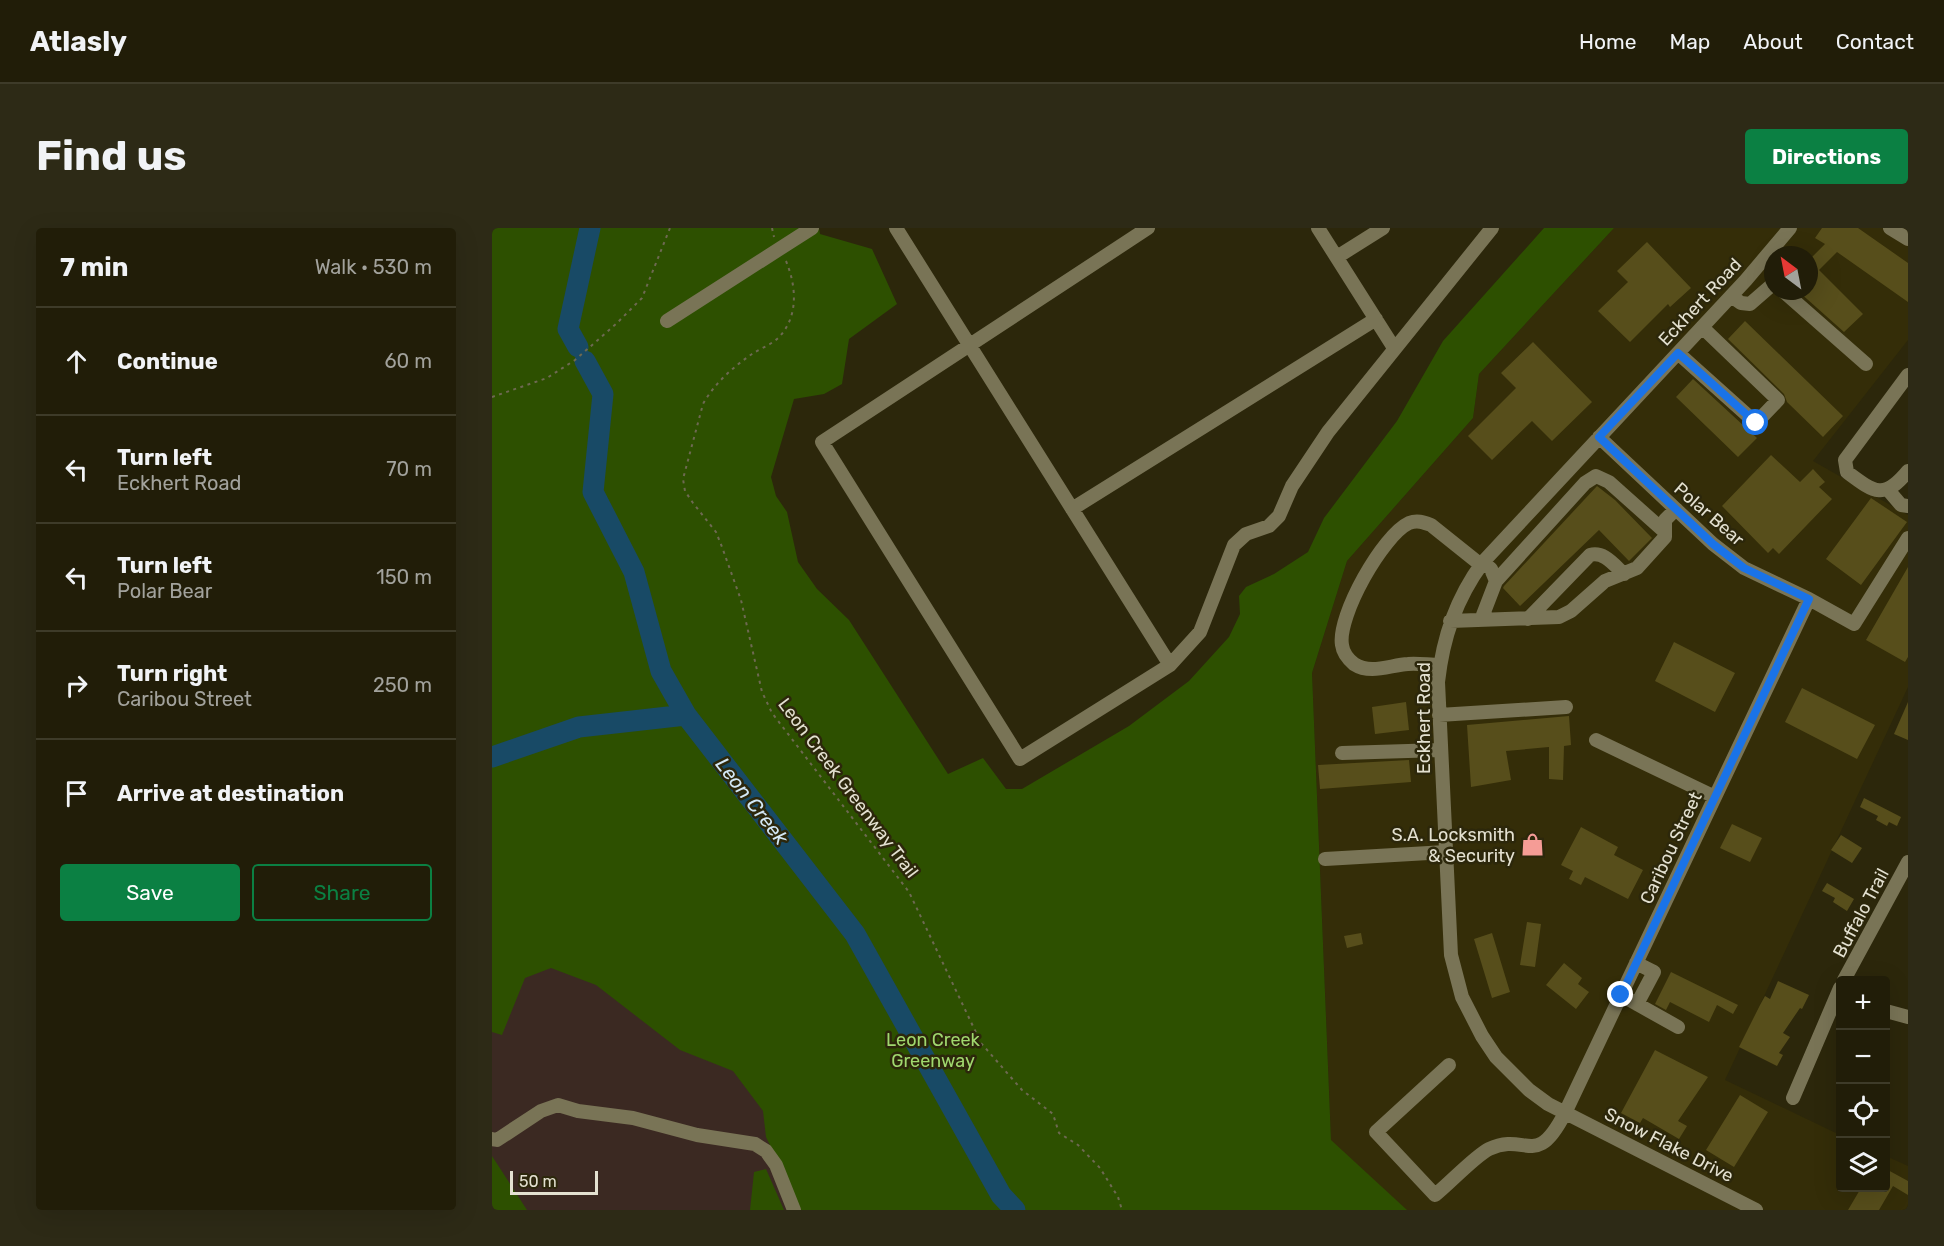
<!DOCTYPE html>
<meta charset="utf-8">
<style>
body{margin:0;font-family:Rubik,sans-serif;background:#2d2a16;color:#f1f3f6}
.controls{position:absolute;right:18px;bottom:18px;display:grid;overflow:hidden;border-radius:6px;box-shadow:0 6px 24px #0002}
.controls button{width:54px;height:54px;display:grid;place-items:center;padding:0;border:0;border-bottom:2px solid #3e3b29;background:#211d08;color:#f1f3f6;font:30px sans-serif}
.compass{position:absolute;left:1272px;top:18px;width:54px;height:54px;border-radius:50%;background:#211d08;box-shadow:0 6px 24px #0002;rotate:328deg}
.scale{position:absolute;left:18px;bottom:15px;width:88px;box-sizing:border-box;padding-left:6px;border:3px solid #e4e1d1;border-top:0;font-size:16px;line-height:21px;white-space:nowrap;color:#e4e1d1;-webkit-text-stroke:4px #2c270b;paint-order:stroke}
.stop{position:absolute;width:18px;height:18px;margin:-14px;border:4px solid #1a73e8;border-radius:50%;background:#fff}
.stop.end{background:#1a73e8;border-color:#fff;box-shadow:0 2px 6px #0008}
.list{margin:0;padding:0;list-style:none}
h2{display:flex;justify-content:space-between;align-items:center;height:78px;margin:0;padding:0 24px;font-size:26px}
h2 small{font-size:20px;font-weight:400;color:#a2a29c}
.list li{display:grid;grid-template-columns:39px 1fr auto;gap:18px;align-items:center;box-sizing:border-box;height:108px;padding:0 24px;border-top:2px solid #3e3b29}
.list b{display:block;font-size:22px;white-space:nowrap}
.list p{margin:0;font-size:20px;white-space:nowrap;color:#a2a29c}
.list em{font-size:20px;font-style:normal;color:#a2a29c}
.actions{display:flex;gap:12px;padding:18px 24px}
.actions a{flex:1;padding:14px 0;border:2px solid #0b8043;border-radius:6px;text-align:center;font-size:21px;color:#0b8043}
.actions .main{background:#0b8043;color:#fff}
.icon{flex:none;width:33px;height:33px;fill:none;stroke:currentColor;stroke-width:2;stroke-linecap:round;stroke-linejoin:round}
.map{position:relative;flex:none;width:1416px;height:982px;overflow:hidden;border-radius:6px}
header{display:flex;align-items:center;gap:36px;box-sizing:border-box;height:84px;padding:0 30px;background:#211d08;border-bottom:2px solid #3e3b29}
header strong{font-size:28px}
nav{display:flex;gap:33px;margin-inline-start:auto;font-size:21px}
.intro{display:flex;align-items:center;justify-content:space-between;box-sizing:border-box;height:144px;padding:0 36px}
h1{margin:0;font-size:42px}
.button{padding:15px 27px;border-radius:6px;background:#0b8043;color:#fff;font-size:21px;font-weight:700}
main{display:flex;gap:36px;padding:0 36px}
aside{flex:1;background:#211d08;border-radius:6px;box-shadow:0 6px 24px #0002}
.map>svg:first-child{display:block}
.built{fill:#342d08;fill-rule:evenodd}
.industrial{fill:#3b2922}
.green{fill:#2d5000}
.lines{fill:none;stroke-linecap:round;stroke-linejoin:round}
.river{stroke:#184a66;stroke-width:21}
.building{fill:#574e1b}
.path{stroke:#6e6951;stroke-width:2;stroke-dasharray:3 4.5;stroke-linecap:butt}
.minor{stroke:#797456;stroke-width:14}
.route{stroke:#1a73e8;stroke-width:8}
.labels{text-anchor:middle;stroke-width:5;stroke-linejoin:round;paint-order:stroke}
.street-label{font-size:18px;fill:#e4e1d1;stroke:#2c270b}
.poi-label{font-size:18px;fill:#e4e1d1;stroke:#2c270b;text-anchor:end}
.park-label{font-size:18px;fill:#a0d86e;stroke:#2c270b}
.water-label{font-size:20px;font-style:italic;fill:#d3e8f6;stroke:#2c270b}
</style>
<header>
<strong>Atlasly</strong>
<nav><a>Home</a><a>Map</a><a>About</a><a>Contact</a></nav>
</header>
<div class="intro"><h1>Find us</h1><a class="button">Directions</a></div>
<main>
<aside>
<h2>7 min<small>Walk · 530 m</small></h2>
<ul class="list">
<li><svg class="icon" aria-label="ahead" viewBox="0 0 24 24"><path d="M12 20V5M6 11l6-6 6 6"/></svg><div><b>Continue</b></div><em>60 m</em></li>
<li><svg class="icon" aria-label="left" viewBox="0 0 24 24"><path d="M17 20v-9H6M10 6l-5 5 5 5"/></svg><div><b>Turn left</b><p>Eckhert Road</p></div><em>70 m</em></li>
<li><svg class="icon" aria-label="left" viewBox="0 0 24 24"><path d="M17 20v-9H6M10 6l-5 5 5 5"/></svg><div><b>Turn left</b><p>Polar Bear</p></div><em>150 m</em></li>
<li><svg class="icon" aria-label="right" viewBox="0 0 24 24"><path d="M7 20v-9h11M14 6l5 5-5 5"/></svg><div><b>Turn right</b><p>Caribou Street</p></div><em>250 m</em></li>
<li><svg class="icon" aria-label="arrive" viewBox="0 0 24 24"><path d="M6 21V4h12l-3 4 3 4H6"/></svg><div><b>Arrive at destination</b></div></li>
</ul>
<div class="actions"><a class="main">Save</a><a>Share</a></div>
</aside>
<div class="map">
<svg width="1416" height="982" viewBox="0 0 1416 982">
<rect width="100%" height="100%" fill="#2c270b"/>
<path class="built" d="M 1122,0 L 1416,0 L 1416,112 L 1321,233 L 1416,287 L 1416,459 L 1233,852 L 1348,907 L 1348,960 L 1394,960 L 1394,928 L 1416,938 L 1416,982 L 858,982 L 839,912 L 820,445 L 855,333 L 981,190 L 987,146 ZM 1281,27 L 1317,27 L 1317,63 L 1281,63 Z"/>
<path class="industrial" d="M 0,295 L 354,982 L 0,982 Z"/>
<path class="green" d="M 0,0 L 327,0 L 328,6 L 380,21 L 405,76 L 357,111 L 350,156 L 332,166 L 302,171 L 279,249 L 284,268 L 295,284 L 306,334 L 325,361 L 357,392 L 456,546 L 491,530 L 514,561 L 530,561 L 637,498 L 697,453 L 737,409 L 748,386 L 747,368 L 754,359 L 782,346 L 816,324 L 832,290 L 905,193 L 951,113 L 1052,0 L 1122,0 L 987,146 L 981,190 L 855,333 L 820,445 L 839,912 L 915,982 L 305,982 L 296,954 L 274,909 L 271,883 L 241,843 L 188,822 L 104,757 L 59,740 L 33,750 L 10,807 L 0,804 Z
M 0,928 L 35,982 L 0,982 Z
M 274,941 L 292,982 L 258,982 L 262,944 Z"/>
<g class="lines">
<path class="river" d="M 86,119 L 76,101 L 98,0
M 93,133 L 111,166 L 101,264 L 142,344 L 169,443 L 194,487 L 363,706 L 509,967 L 523,982
M 0,529 L 87,499 L 194,487"/>
</g>
<path class="building" d="M 1330,0 L 1366,0 L 1416,35 L 1416,74 L 1345,24 L 1327,42 L 1371,86 L 1352,104 L 1306,63 L 1317,63 L 1317,32 L 1333,16 L 1323,10 Z
M 1155,14 L 1199,60 L 1178,79 L 1176,76 L 1138,114 L 1106,83 L 1136,54 L 1125,43 Z
M 1253,93 L 1351,188 L 1331,209 L 1295,174 L 1292,166 L 1236,111 Z
M 1041,114 L 1100,174 L 1060,213 L 1040,193 L 1000,232 L 976,208 L 1024,160 L 1009,145 Z
M 1201,151 L 1265,210 L 1246,229 L 1184,169 Z
M 1279,227 L 1308,254 L 1321,241 L 1333,254 L 1327,259 L 1340,271 L 1287,326 L 1281,320 L 1276,325 L 1230,278 Z
M 1105,258 L 1123,272 L 1160,310 L 1137,333 L 1107,302 L 1028,378 L 1011,360 L 1012,358 Z
M 1379,270 L 1415,294 L 1369,357 L 1334,331 Z
M 1416,339 L 1416,429 L 1413,434 L 1374,412 Z
M 1182,414 L 1243,445 L 1223,484 L 1163,453 Z
M 1310,460 L 1383,497 L 1365,531 L 1293,494 Z
M 914,474 L 917,502 L 883,506 L 880,479 Z
M 1416,474 L 1416,512 L 1402,506 Z
M 1077,488 L 1079,517 L 1072,518 L 1071,552 L 1057,551 L 1057,519 L 1014,523 L 1019,552 L 979,559 L 975,497 Z
M 917,532 L 919,554 L 828,561 L 826,537 Z
M 1372,570 L 1409,589 L 1405,598 L 1397,594 L 1395,598 L 1384,592 L 1386,588 L 1368,579 Z
M 1240,596 L 1270,610 L 1258,634 L 1228,620 Z
M 1089,599 L 1126,619 L 1122,627 L 1151,642 L 1136,671 L 1093,649 L 1089,657 L 1077,651 L 1081,643 L 1069,637 Z
M 1349,607 L 1370,620 L 1360,635 L 1339,622 Z
M 1335,655 L 1362,671 L 1355,683 L 1341,674 L 1343,670 L 1330,663 Z
M 1035,694 L 1049,696 L 1043,739 L 1028,737 Z
M 869,705 L 871,716 L 855,720 L 852,708 Z
M 1000,705 L 1018,764 L 1000,770 L 982,711 Z
M 1072,735 L 1090,750 L 1086,756 L 1097,764 L 1084,781 L 1054,757 Z
M 1179,744 L 1246,777 L 1241,786 L 1225,777 L 1217,794 L 1178,774 L 1174,782 L 1163,776 Z
M 1286,753 L 1317,767 L 1310,781 L 1308,780 L 1291,805 L 1298,809 L 1287,825 L 1291,827 L 1285,838 L 1247,819 L 1268,777 L 1273,768 L 1278,771 Z
M 1163,822 L 1216,849 L 1186,893 L 1195,898 L 1187,911 L 1151,890 L 1148,895 L 1129,885 Z
M 1248,867 L 1276,884 L 1242,939 L 1214,922 Z
M 1394,941 L 1416,953 L 1416,967 L 1401,958 L 1387,982 L 1356,982 L 1369,960 L 1394,960 Z"/>
<g class="lines">
<path class="path" d="M 280,0 L 282,9
M 294,33 C 304,57 307,87 288,108 C 281,116 269,120 260,126 C 241,139 222,156 211,176 L 191,251 L 193,263 L 201,275 L 224,304 L 230,319 L 249,372 L 270,464 L 280,485 L 417,664 L 489,815 L 530,862 L 561,886 L 567,905 L 586,917 L 608,940 L 626,969 L 630,982
M 0,169 L 55,150 L 83,132 L 124,96 L 150,70 L 178,0"/>
<path class="minor" d="M 404,0 L 678,437
M 656,0 L 330,214 L 528,531 L 678,437 L 708,404 L 742,317 L 754,306 L 777,298 L 787,288 L 800,258 L 836,204 L 1000,0
M 826,0 L 902,120
M 1398,0 L 1416,11
M 845,29 L 891,0
M 1291,63 L 1374,136
M 1239,68 L 1249,75 L 1258,76 L 1281,56
M 175,93 L 320,0
M 1186,125 L 1264,195 L 1286,172 L 1210,99
M 1416,147 L 1353,232 L 1355,244 C 1383,265 1392,272 1416,243
M 1107,209 L 1221,316 L 1252,340 L 1317,371 L 1362,396 L 1416,310
M 1397,263 L 1409,277 L 1416,278
M 580,281 L 884,91
M 1004,353 L 1093,255 L 1104,248 L 1117,254 L 1173,304
M 1036,391 L 1098,327 C 1112,323 1122,337 1132,346
M 989,392 L 1004,353 L 999,341 L 991,334
M 958,393 L 1067,389 L 1079,383 L 1113,353 L 1145,340 L 1173,309 L 1173,292 L 1184,281
M 948,437 C 937,437 926,435 916,436 C 898,437 879,447 862,436 C 856,431 851,425 850,417 C 845,388 891,307 917,295 C 925,292 931,294 939,297 L 989,337
M 947,487 L 1074,479
M 1104,512 L 1223,569
M 850,525 L 949,522
M 833,631 L 954,624
M 1144,735 L 1162,744 L 1145,776
M 1352,752 L 1416,634
M 1129,767 L 1186,799
M 1394,783 L 1416,789
M 957,837 L 884,904 L 943,967 C 957,956 983,928 997,921 C 1035,903 1043,943 1073,885 L 1317,371
M 1301,870 L 1348,760
M 0,911 L 5,912 L 49,883 L 66,877 L 86,883 L 141,890 L 205,907 L 263,916 L 274,923 L 284,937 L 302,982
M 1264,982 L 1056,876 L 1037,862 L 1004,829 L 990,808 L 970,769 L 959,727 L 946,454 C 951,409 964,371 991,334 L 1254,52 L 1298,0"/>
</g>
<g class="lines">
<path class="route" d="M 1129,767 L 1317,371 L 1252,340 L 1221,316 L 1107,209 L 1186,125 L 1264,195"/>
</g>
<defs>
<symbol id="shop-bare" viewBox="-9 -9 18 18"><path d="M-5-2.5h2.3a2.7 3.5 0 0 1 5.4 0H5L5.5 6h-11ZM-1.5-2.5h3a1.5 2.3 0 0 0-3 0Z" fill="#f59c96" stroke="#2c270b" stroke-width="2.5" paint-order="stroke"/></symbol>
</defs>
<g fill-rule="evenodd">
<use href="#shop-bare" x="1024" y="600" width="33" height="33"/>
</g>
<g class="labels">
<g class="street-label">
<text transform="translate(1208 74) rotate(-47)" y="6">Eckhert Road</text>
<text transform="translate(1217 286) rotate(41)" y="6">Polar Bear</text>
<text transform="translate(932 490) rotate(-90)" y="6">Eckhert Road</text>
<text transform="translate(356 560) rotate(53)" y="6">Leon Creek Greenway Trail</text>
<text transform="translate(1179 620) rotate(-65)" y="6">Caribou Street</text>
<text transform="translate(1369 685) rotate(-62)" y="6">Buffalo Trail</text>
<text transform="translate(1177 917) rotate(27)" y="6">Snow Flake Drive</text>
</g>
<g class="poi-label">
<text x="1023" y="613">S.A. Locksmith<tspan x="1023" dy="21">&amp; Security</tspan></text>
</g>
<g class="park-label">
<text x="441" y="818">Leon Creek<tspan x="441" dy="21">Greenway</tspan></text>
</g>
<g class="water-label">
<text transform="translate(260 573) rotate(52)" y="7">Leon Creek</text>
</g>
</g>
</svg>
<div class="controls">
<button>+</button>
<button>−</button>
<button><svg class="icon" aria-label="locate" viewBox="0 0 24 24"><circle cx="12" cy="12" r="6"/><path d="M12 2v4M12 18v4M2 12h4M18 12h4"/></svg></button>
<button><svg class="icon" aria-label="layers" viewBox="0 0 24 24"><path d="M12 4l9 5-9 5-9-5zM3 14l9 5 9-5"/></svg></button>
</div>
<svg class="compass" viewBox="-18 -18 36 36"><path d="M0-13l5 13h-10z" fill="#e53935"/><path d="M0 13l5-13h-10z" fill="#a2a29c"/></svg>
<div class="scale">50 m</div>
<div class="stop" style="left:1264px;top:195px"></div>
<div class="stop end" style="left:1129px;top:767px"></div>
</div>
</main>
